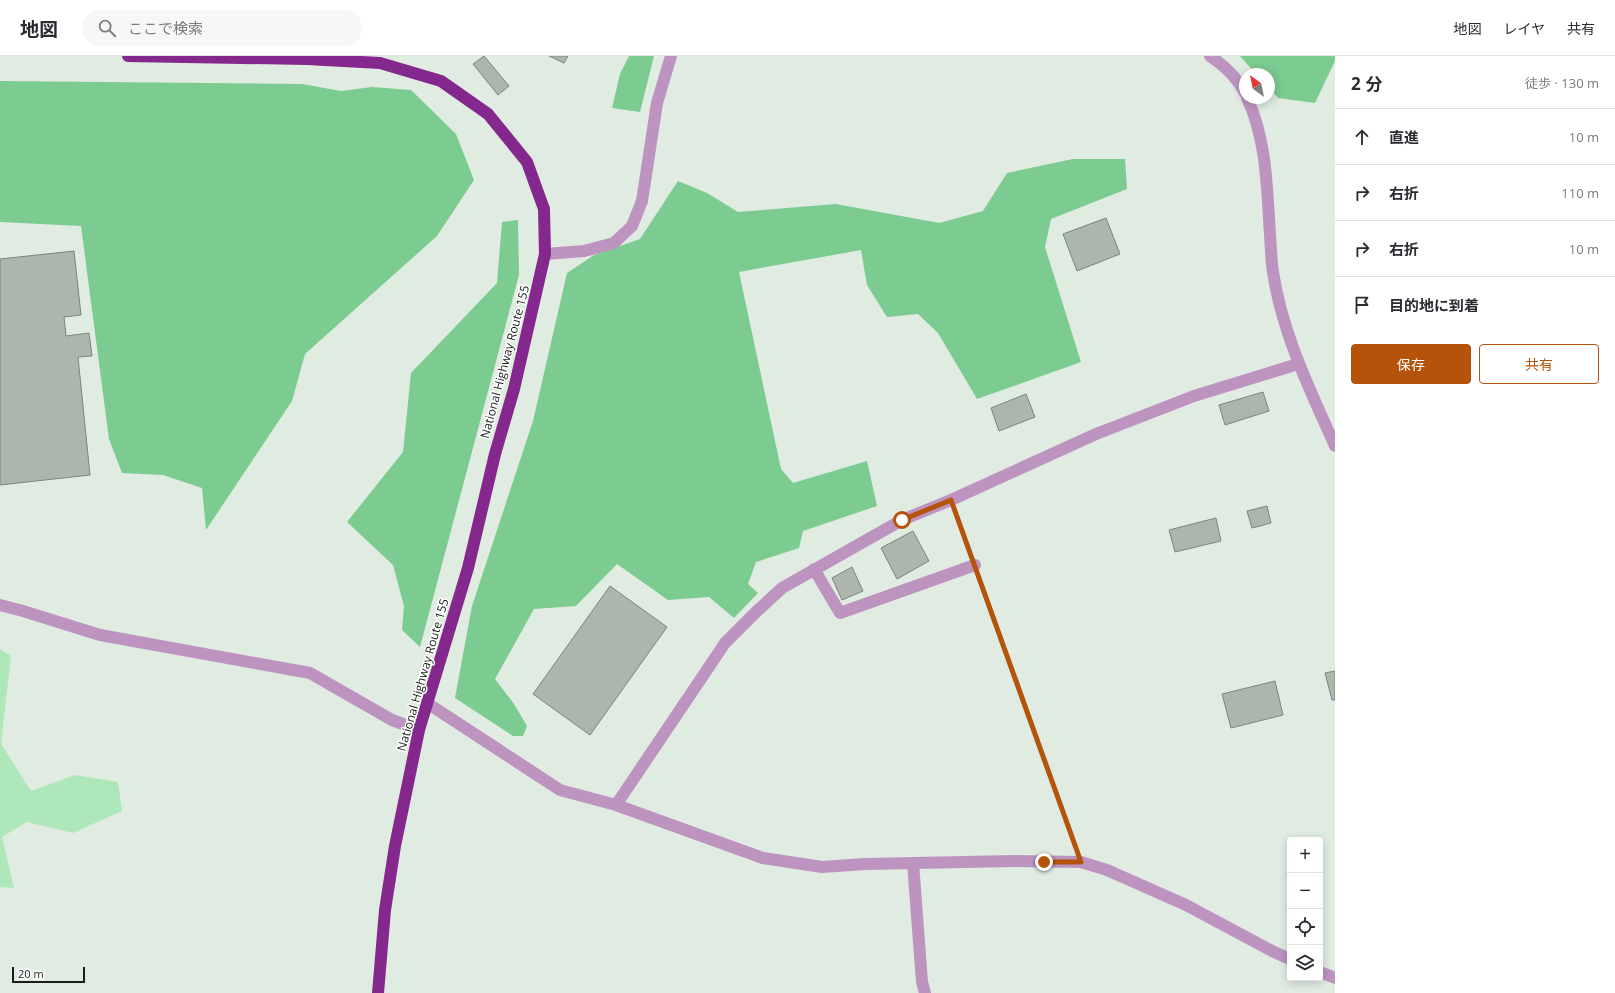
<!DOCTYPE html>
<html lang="ja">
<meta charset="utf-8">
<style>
body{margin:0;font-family:"Open Sans","Noto Sans JP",sans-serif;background:#f7f7f7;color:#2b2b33}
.controls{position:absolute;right:12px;bottom:12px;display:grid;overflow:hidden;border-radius:4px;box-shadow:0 2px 10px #0003}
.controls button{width:36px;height:36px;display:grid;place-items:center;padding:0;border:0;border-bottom:1px solid #e1e1e2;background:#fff;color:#2b2b33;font:20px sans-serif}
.compass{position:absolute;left:1239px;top:12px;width:36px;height:36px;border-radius:50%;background:#fff;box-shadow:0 2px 10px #0003;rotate:327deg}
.scale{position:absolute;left:12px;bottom:10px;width:73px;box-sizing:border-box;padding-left:4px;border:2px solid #191d1a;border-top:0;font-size:11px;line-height:14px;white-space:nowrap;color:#191d1a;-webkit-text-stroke:3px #fff;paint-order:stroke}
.stop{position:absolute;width:12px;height:12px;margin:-9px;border:3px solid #b45309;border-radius:50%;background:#fff}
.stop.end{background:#b45309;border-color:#fff;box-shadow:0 1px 4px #0008}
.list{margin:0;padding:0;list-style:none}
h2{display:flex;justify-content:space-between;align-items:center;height:52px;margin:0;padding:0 16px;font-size:17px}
h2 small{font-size:13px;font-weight:400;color:#7c7c81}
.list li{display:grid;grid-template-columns:26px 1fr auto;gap:12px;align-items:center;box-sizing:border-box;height:56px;padding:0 16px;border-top:1px solid #e1e1e2}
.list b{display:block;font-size:15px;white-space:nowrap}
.list em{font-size:13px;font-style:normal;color:#7c7c81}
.actions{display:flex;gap:8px;padding:12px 16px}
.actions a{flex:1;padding:9px 0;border:1px solid #b45309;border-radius:4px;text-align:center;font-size:14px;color:#b45309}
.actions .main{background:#b45309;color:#fff}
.icon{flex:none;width:22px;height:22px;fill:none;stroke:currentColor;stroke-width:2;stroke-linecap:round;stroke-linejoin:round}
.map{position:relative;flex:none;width:1335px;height:937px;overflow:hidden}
header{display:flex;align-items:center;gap:24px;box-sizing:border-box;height:56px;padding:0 20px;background:#fff;border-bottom:1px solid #e1e1e2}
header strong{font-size:19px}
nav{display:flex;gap:22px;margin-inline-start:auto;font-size:14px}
.search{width:280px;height:36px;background:#f7f7f7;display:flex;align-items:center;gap:10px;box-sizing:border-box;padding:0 14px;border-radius:22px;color:#7c7c81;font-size:15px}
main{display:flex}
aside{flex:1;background:#fff}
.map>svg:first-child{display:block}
.green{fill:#aee8ba}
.forest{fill:#7ccb90}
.building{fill:#acb6ad;stroke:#7b857d}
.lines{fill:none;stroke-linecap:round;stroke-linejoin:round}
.path{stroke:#919992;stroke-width:2.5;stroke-dasharray:4 2;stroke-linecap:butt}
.minor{stroke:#bd93c0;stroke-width:12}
.highway{stroke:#85288d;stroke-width:12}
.route{stroke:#b45309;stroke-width:5}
.labels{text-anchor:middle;stroke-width:3;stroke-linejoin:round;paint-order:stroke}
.street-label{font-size:12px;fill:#191d1a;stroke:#fff}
</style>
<header>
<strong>地図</strong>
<div class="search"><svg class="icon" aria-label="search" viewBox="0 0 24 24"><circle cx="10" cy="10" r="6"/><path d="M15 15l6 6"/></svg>ここで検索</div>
<nav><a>地図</a><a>レイヤ</a><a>共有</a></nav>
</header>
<main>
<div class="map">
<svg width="1335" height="937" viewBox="0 0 1335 937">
<rect width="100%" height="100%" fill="#e0ebe2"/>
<path class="green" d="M 0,593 L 11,600 L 1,688 L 31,735 L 75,719 L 118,726 L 122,755 L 73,777 L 27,766 L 2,781 L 14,832 L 0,831 Z"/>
<path class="forest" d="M 629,0 L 654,0 L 640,56 L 612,52 L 620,18 Z
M 1240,0 L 1335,0 L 1335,5 L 1315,47 L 1278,42 L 1269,32 L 1269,18 L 1256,18 Z
M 0,25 L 302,28 L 341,35 L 372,31 L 411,34 L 456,78 L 474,124 L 437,180 L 305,298 L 292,345 L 206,474 L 202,432 L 163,419 L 122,417 L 109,383 L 81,170 L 0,166 Z
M 1073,103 L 1125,103 L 1127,133 L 1051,163 L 1045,191 L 1081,306 L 977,343 L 938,277 L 918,258 L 887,261 L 867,229 L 861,194 L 739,216 L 781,413 L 793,427 L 867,405 L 877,450 L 803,475 L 799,492 L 756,506 L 748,528 L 758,537 L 734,562 L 709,541 L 668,544 L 617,508 L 576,550 L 534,553 L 495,623 L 514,648 L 527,670 L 523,680 L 513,680 L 455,642 L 472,550 L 533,365 L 567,217 L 594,199 L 640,183 L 678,125 L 707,137 L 738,156 L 836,148 L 939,167 L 983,155 L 1007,117 Z
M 518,164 L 519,219 L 420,591 L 402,574 L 404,550 L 393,509 L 347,466 L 403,396 L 411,317 L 497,227 L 502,166 Z"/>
<path class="building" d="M 484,0 L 509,30 L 498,39 L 473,8 Z
M 549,0 L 568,0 L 564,7 Z
M 1106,162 L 1120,198 L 1077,215 L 1063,178 Z
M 74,195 L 81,259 L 64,261 L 66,280 L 89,277 L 92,300 L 78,301 L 90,419 L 0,429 L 0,203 Z
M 1263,336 L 1269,355 L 1225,369 L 1219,349 Z
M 1026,338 L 1035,361 L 999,375 L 991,352 Z
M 1267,450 L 1271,467 L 1252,472 L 1247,455 Z
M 1216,462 L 1221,485 L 1175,496 L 1169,474 Z
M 913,475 L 929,505 L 897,523 L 881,492 Z
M 852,511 L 863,535 L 842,544 L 832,522 Z
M 610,530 L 667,571 L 590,679 L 533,638 Z
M 1335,615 L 1335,644 L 1332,644 L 1325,617 Z
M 1275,625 L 1283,659 L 1231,672 L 1222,638 Z"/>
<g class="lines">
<path class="path" d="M 957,461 L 968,492
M 981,527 L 1074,788"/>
<path class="minor" d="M 1210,0 C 1225,10 1237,21 1245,37
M 1247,42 C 1267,84 1267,134 1270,179 C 1271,191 1271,204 1273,216 C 1282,277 1310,334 1335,390
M 545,198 L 584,195 L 614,187 L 632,170 L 642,145 L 657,47 L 671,0
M 814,513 L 840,557 L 975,509
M 0,549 L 23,555 L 100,579 L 310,617 L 392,664 L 419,674
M 427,647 L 560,734 L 616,749 L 763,802 L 822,811 L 865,808 L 1014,805 L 1081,806 L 1107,814 L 1186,849 L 1274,896 L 1290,903
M 616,749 L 725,587 L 756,556 L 782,532 L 902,464 L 951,444 L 1096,378 L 1194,340 L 1298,308
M 913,807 L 922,926 L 925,937
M 1320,916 L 1335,922"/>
<path class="highway" d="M 128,0 L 307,3 L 380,7 L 441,25 L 488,58 L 527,106 L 544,153 L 545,198 L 514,333 L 495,398 L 468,512 L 419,674 L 395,790 L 385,854 L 378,937"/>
</g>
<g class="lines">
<path class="route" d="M 902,464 L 951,444 L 1081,806 L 1044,806"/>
</g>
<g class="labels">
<g class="street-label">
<text transform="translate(505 306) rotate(-75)" y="4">National Highway Route 155</text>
<text transform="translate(423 619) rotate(-74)" y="4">National Highway Route 155</text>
</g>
</g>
</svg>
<div class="controls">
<button>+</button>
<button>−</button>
<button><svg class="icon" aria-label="locate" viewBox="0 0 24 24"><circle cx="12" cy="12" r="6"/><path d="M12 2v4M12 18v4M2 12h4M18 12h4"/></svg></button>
<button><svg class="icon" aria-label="layers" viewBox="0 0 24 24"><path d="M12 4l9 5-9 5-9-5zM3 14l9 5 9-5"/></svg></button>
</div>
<svg class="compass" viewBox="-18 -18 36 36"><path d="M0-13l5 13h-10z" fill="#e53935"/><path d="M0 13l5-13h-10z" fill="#7c7c81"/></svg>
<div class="scale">20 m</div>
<div class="stop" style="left:902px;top:464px"></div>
<div class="stop end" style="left:1044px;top:806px"></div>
</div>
<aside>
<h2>2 分<small>徒歩 · 130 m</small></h2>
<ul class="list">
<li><svg class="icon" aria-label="ahead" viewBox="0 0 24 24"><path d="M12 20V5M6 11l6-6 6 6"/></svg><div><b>直進</b></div><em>10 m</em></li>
<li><svg class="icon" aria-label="right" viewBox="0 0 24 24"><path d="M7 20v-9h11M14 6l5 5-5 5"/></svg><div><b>右折</b></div><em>110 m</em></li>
<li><svg class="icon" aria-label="right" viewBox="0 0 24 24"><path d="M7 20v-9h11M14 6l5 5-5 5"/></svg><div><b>右折</b></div><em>10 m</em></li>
<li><svg class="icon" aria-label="arrive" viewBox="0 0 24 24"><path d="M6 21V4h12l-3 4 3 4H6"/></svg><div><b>目的地に到着</b></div></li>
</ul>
<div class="actions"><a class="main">保存</a><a>共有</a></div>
</aside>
</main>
